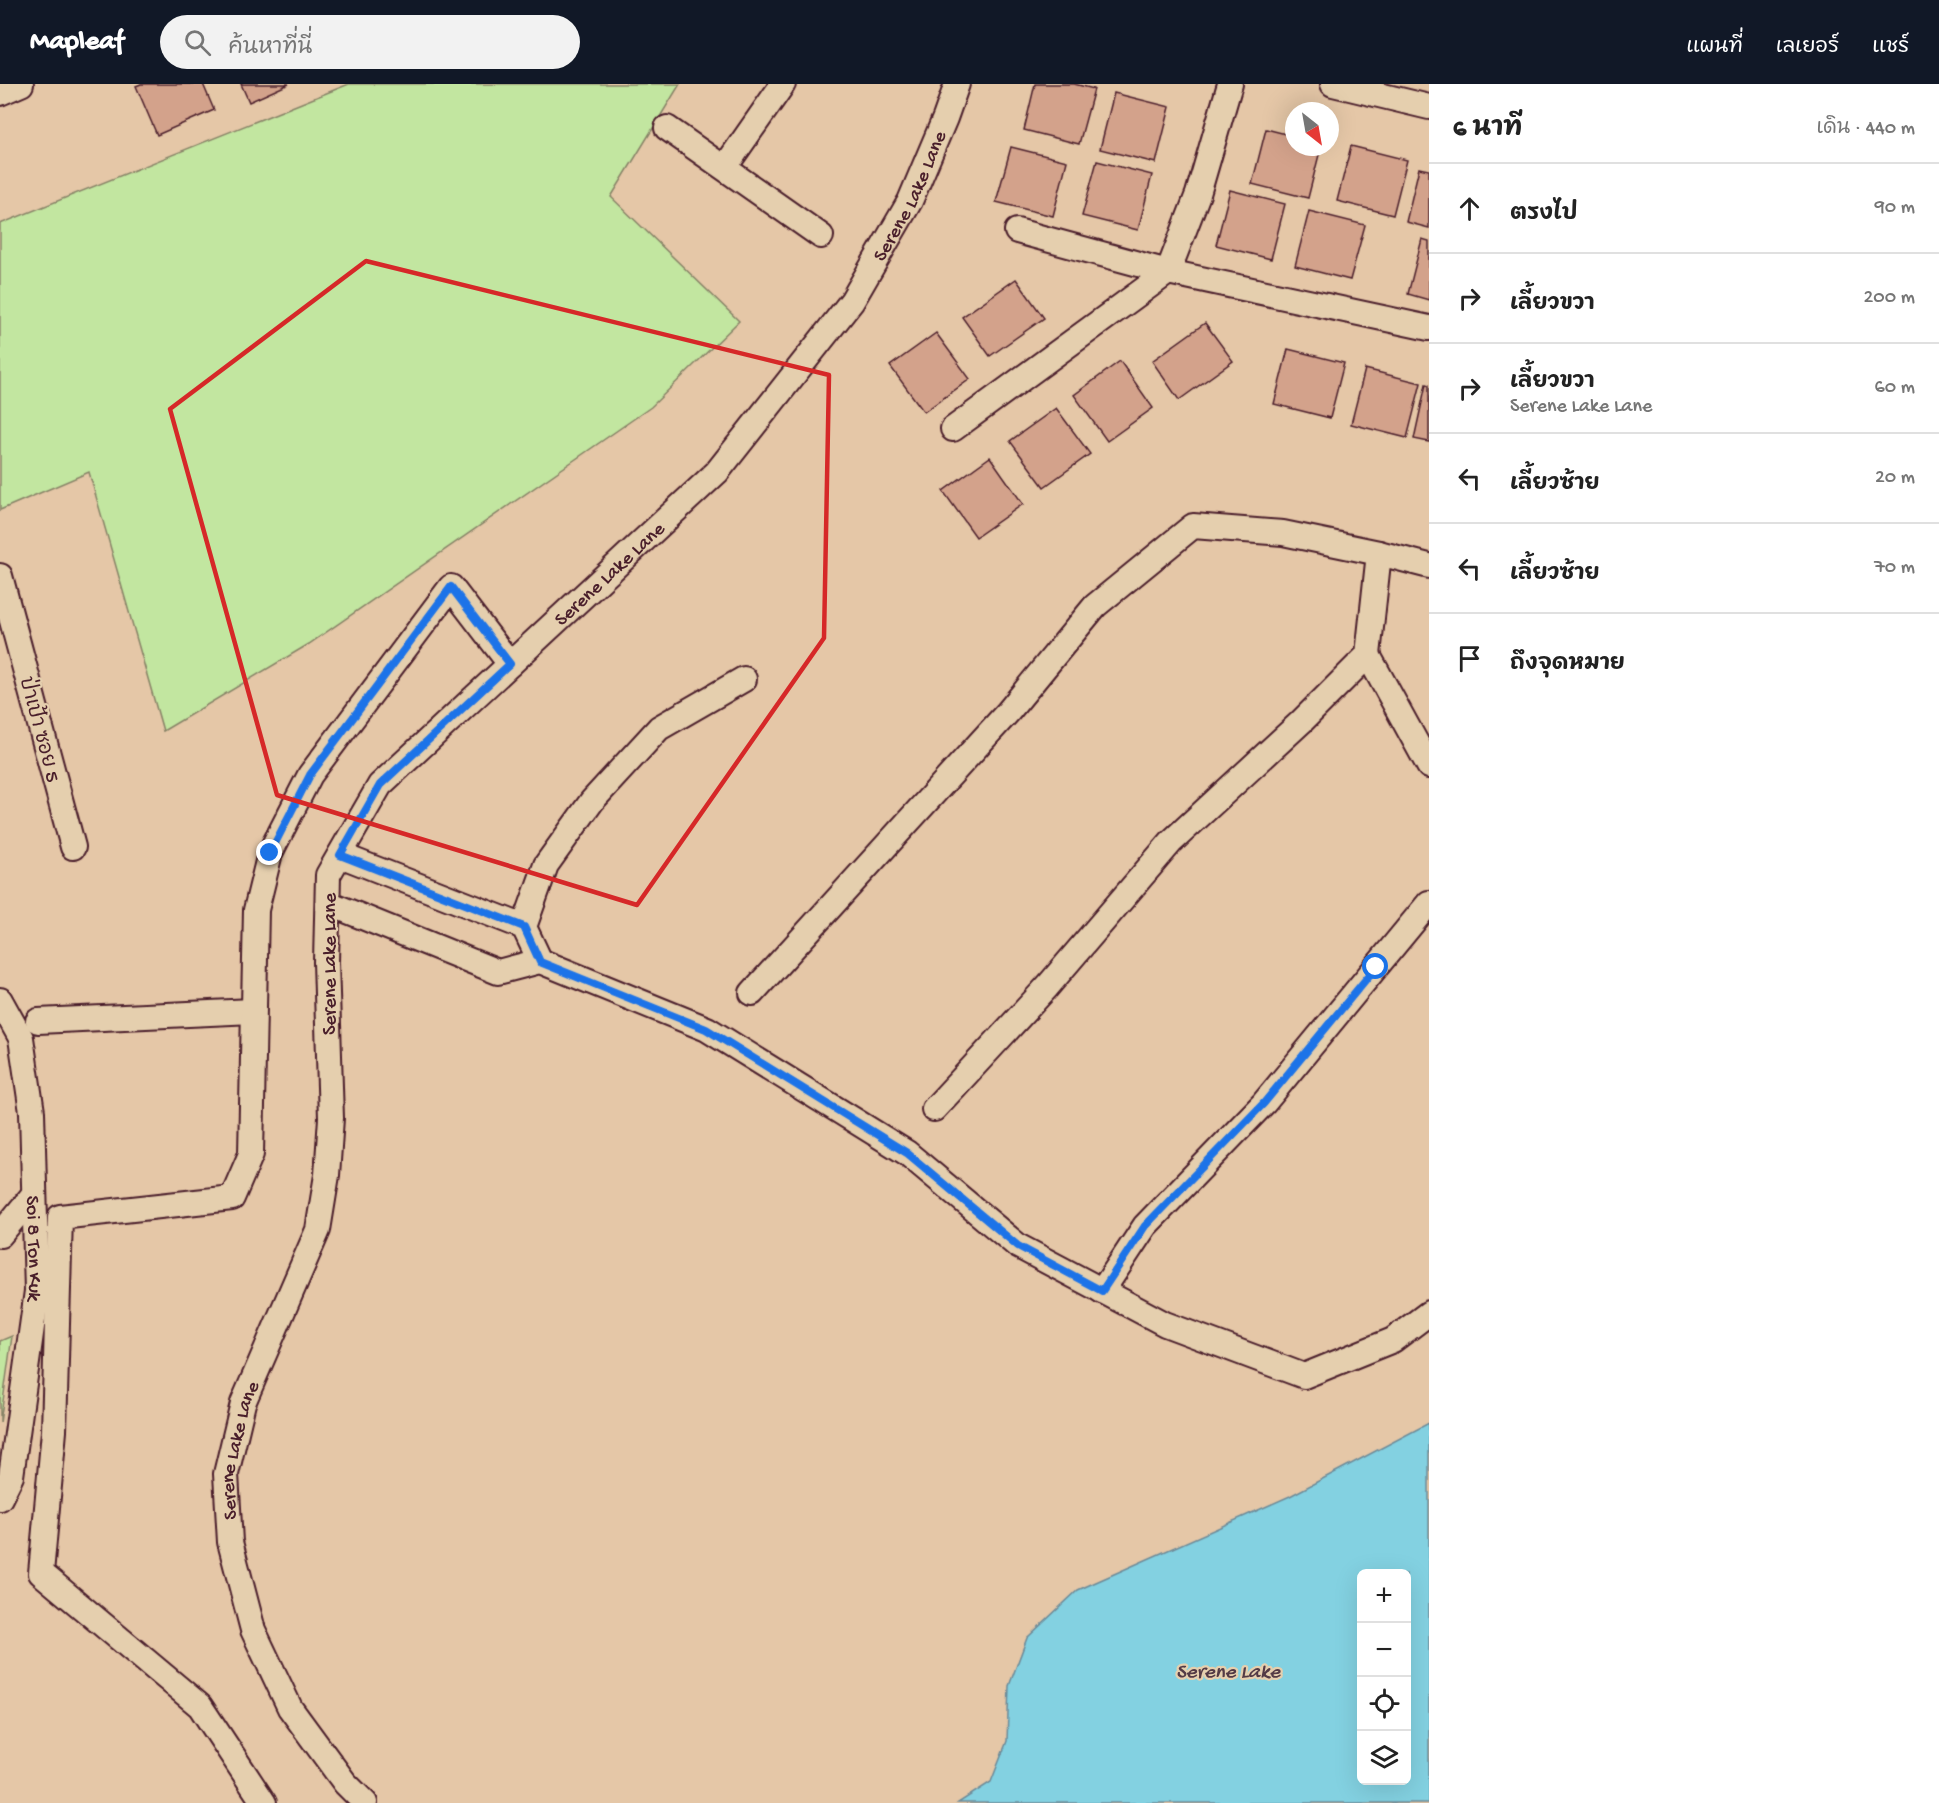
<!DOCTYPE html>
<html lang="th">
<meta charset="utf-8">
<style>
body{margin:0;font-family:"Gochi Hand","Playpen Sans Thai",sans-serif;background:#f2f2f2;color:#222}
.controls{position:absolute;right:18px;bottom:18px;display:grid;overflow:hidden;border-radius:9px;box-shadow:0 6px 24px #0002}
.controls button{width:54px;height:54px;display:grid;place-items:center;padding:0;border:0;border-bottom:2px solid #e0e0e0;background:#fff;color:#222;font:30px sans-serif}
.compass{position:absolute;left:1285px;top:18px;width:54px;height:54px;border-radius:50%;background:#fff;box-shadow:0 6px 24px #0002;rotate:149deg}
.stop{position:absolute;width:18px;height:18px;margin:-14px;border:4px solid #1a73e8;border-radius:50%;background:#fff}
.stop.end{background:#1a73e8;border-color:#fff;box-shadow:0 2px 6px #0008}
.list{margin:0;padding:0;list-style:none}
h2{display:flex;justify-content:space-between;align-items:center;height:78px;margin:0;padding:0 24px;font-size:26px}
h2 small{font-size:20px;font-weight:400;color:#767676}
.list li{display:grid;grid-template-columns:39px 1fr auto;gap:18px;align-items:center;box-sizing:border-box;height:90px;padding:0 24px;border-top:2px solid #e0e0e0}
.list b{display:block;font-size:22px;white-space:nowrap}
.list p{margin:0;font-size:20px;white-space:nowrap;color:#767676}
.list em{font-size:20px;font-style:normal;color:#767676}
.icon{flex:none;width:33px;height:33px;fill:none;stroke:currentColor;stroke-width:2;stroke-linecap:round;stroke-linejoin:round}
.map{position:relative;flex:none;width:1429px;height:1719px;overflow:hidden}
header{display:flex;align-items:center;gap:36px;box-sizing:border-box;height:84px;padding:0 30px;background:#111827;color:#fff}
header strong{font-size:28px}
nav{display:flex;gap:33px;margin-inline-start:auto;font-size:21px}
.search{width:420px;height:54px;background:#f2f2f2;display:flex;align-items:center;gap:15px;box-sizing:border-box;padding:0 21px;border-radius:33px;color:#767676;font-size:22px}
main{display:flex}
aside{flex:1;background:#fff}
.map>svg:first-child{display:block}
.green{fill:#c2e6a0;stroke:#868266;stroke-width:1.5}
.water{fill:#83d1e1;stroke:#6c8a98;stroke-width:1.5;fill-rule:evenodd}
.building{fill:#d3a28b;stroke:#4a1f2b;stroke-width:1.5}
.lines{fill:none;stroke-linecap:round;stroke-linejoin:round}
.street-casing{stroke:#4a1f2b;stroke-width:28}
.street{stroke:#e5cfae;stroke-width:24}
.route{stroke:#1a73e8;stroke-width:8}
.marked{fill:none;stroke:#d62828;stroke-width:4.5;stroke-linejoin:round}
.labels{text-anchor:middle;stroke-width:4.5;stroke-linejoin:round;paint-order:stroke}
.street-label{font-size:20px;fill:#4a1f2b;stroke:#e5cfae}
.water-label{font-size:21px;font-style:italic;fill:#533a46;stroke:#e5cfae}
</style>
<header>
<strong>Mapleaf</strong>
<div class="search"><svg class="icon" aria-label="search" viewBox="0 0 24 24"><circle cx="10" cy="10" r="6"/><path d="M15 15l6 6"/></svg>ค้นหาที่นี่</div>
<nav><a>แผนที่</a><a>เลเยอร์</a><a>แชร์</a></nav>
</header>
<main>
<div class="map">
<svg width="1429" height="1719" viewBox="0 0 1429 1719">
<rect width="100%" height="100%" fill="#e5c7a7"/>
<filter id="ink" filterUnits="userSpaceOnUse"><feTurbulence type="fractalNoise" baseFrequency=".0167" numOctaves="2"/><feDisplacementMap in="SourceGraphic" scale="12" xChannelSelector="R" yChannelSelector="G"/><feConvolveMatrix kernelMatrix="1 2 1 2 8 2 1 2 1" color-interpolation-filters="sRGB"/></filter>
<g filter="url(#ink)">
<path class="green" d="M 349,0 L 680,0 L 611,113 L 739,237 L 651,323 L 309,560 L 163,647 L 89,388 L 0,426 L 0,140 Z
M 12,1252 L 0,1339 L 0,1257 Z"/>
<path class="water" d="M 1429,1339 L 1429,1719 L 958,1719 L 991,1698 L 1007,1657 L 1009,1602 L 1027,1554 L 1078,1506 L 1290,1412 ZM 1362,1490 L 1406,1490 L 1406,1696 L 1362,1696 Z"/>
<path class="building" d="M 141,0 L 203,0 L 214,26 L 157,51 L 136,2 Z
M 241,0 L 289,0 L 249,18 Z
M 1035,0 L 1074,0 L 1094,5 L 1079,60 L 1024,46 Z
M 1114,9 L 1170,23 L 1156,79 L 1100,65 Z
M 1266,45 L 1294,52 L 1294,63 L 1321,63 L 1308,114 L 1252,100 Z
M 1351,62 L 1407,76 L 1393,131 L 1337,117 Z
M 1011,63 L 1067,77 L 1053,132 L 996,118 Z
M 1097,77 L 1152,91 L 1138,146 L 1082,132 Z
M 1419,84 L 1429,86 L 1429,144 L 1406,138 Z
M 1230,106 L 1285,120 L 1271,175 L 1216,161 Z
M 1309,127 L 1365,141 L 1350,196 L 1295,182 Z
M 1422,155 L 1429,157 L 1429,216 L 1408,210 Z
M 1016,195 L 1044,234 L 990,272 L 962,233 Z
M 1205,239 L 1233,277 L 1179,316 L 1152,277 Z
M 936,249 L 970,295 L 924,328 L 890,282 Z
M 1288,265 L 1344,279 L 1330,334 L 1274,320 Z
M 1120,277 L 1153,324 L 1107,357 L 1074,311 Z
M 1365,285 L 1421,299 L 1407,354 L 1351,340 Z
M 1426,300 L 1429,301 L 1429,358 L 1414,355 Z
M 1056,324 L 1090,370 L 1044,403 L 1010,357 Z
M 990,373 L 1023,420 L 976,453 L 943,407 Z"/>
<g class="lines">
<defs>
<g id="street">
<path d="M 1333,0 L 1429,23"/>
<path d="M 0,9 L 21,0"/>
<path d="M 667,44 L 821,152"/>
<path d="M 725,83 L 783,0"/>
<path d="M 1017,147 L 1168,188 L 1429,244"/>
<path d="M 953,345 L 1168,188 L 1198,110 L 1230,0"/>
<path d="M 0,492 L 73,763"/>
<path d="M 1368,571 L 1429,682"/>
<path d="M 340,771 L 524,843 L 540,877"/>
<path d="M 328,819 L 498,888 L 540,877 L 707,945 L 907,1069 L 1018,1162 L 1165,1240 L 1304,1292 L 1393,1256 L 1429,1229"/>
<path d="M 524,843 L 546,781 L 592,717 L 659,644 L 744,595"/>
<path d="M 752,909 L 1008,628 L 1095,522 L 1193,442 L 1283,449 L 1379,469"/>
<path id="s1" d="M 0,916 L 21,954 L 32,1028 L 37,1207 L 11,1392 L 0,1414"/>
<path d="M 38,937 L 253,927"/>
<path d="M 934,1025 L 1047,903 L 1171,758 L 1301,638 L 1368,571 L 1379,469 L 1429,482"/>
<path d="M 0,1151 L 34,1110"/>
<path d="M 1102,1207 L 1145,1142 L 1264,1019 L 1429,819"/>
<path d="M 264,1719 L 200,1622 L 41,1489 L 54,1347 L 60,1133 L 232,1114 L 251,1070 L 256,826 L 270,769 L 310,691 L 451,503 L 510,580"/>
<path id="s2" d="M 365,1719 L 345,1699 L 290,1624 L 253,1546 L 230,1458 L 226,1390 L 243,1319 L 318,1146 L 327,1091 L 331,1034 L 326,878 L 328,791 L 380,701 L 717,388 L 852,217 L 910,117 L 945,34 L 957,0"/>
</g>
</defs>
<use href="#street" class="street-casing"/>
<use href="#street" class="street"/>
</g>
</g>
<g class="lines" filter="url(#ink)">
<path class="route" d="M 270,769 L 310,691 L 451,503 L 510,580 L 380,701 L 340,771 L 524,843 L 540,878 L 706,945 L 907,1069 L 1018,1162 L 1102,1207 L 1145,1142 L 1264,1019 L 1376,883"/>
</g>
<path class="marked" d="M 366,177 L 829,291 L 824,554 L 637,821 L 277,711 L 170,325 Z"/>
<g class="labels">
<g class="street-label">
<text dy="7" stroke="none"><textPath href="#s2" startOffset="1886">Serene Lake Lane</textPath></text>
<text dy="7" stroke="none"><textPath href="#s2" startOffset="1400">Serene Lake Lane</textPath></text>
<text transform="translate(41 645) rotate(75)" y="7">ป่าเป้า ซอย 5</text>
<text transform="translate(328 880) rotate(-90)" y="7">Serene Lake Lane</text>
<text dy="7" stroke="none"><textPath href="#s1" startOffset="255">Soi 8 Ton Kuk</textPath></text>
<text dy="7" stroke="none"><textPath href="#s2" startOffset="392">Serene Lake Lane</textPath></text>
</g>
<g class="water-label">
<text x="1228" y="1593">Serene Lake</text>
</g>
</g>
</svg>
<div class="controls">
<button>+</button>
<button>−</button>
<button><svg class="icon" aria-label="locate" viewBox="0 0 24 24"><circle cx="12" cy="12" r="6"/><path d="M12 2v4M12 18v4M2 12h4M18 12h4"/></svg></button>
<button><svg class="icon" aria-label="layers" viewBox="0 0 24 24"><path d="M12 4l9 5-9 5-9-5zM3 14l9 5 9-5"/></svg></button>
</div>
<svg class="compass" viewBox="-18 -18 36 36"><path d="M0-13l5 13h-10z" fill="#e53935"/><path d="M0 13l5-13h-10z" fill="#767676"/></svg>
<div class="stop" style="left:1376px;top:883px"></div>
<div class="stop end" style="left:270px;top:769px"></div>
</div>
<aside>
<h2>6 นาที<small>เดิน · 440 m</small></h2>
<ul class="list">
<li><svg class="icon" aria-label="ahead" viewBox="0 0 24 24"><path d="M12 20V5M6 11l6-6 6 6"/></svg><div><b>ตรงไป</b></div><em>90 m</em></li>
<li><svg class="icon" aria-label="right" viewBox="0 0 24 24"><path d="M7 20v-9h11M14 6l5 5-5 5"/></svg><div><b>เลี้ยวขวา</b></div><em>200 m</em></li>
<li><svg class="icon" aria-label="right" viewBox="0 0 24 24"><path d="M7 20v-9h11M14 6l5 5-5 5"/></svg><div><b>เลี้ยวขวา</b><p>Serene Lake Lane</p></div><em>60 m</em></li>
<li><svg class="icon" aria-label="left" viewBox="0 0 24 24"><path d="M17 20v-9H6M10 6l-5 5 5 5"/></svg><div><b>เลี้ยวซ้าย</b></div><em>20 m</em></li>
<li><svg class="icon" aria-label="left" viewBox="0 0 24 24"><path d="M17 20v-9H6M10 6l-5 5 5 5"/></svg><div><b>เลี้ยวซ้าย</b></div><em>70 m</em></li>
<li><svg class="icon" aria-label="arrive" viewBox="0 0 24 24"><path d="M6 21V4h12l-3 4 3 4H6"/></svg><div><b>ถึงจุดหมาย</b></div></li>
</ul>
</aside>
</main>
